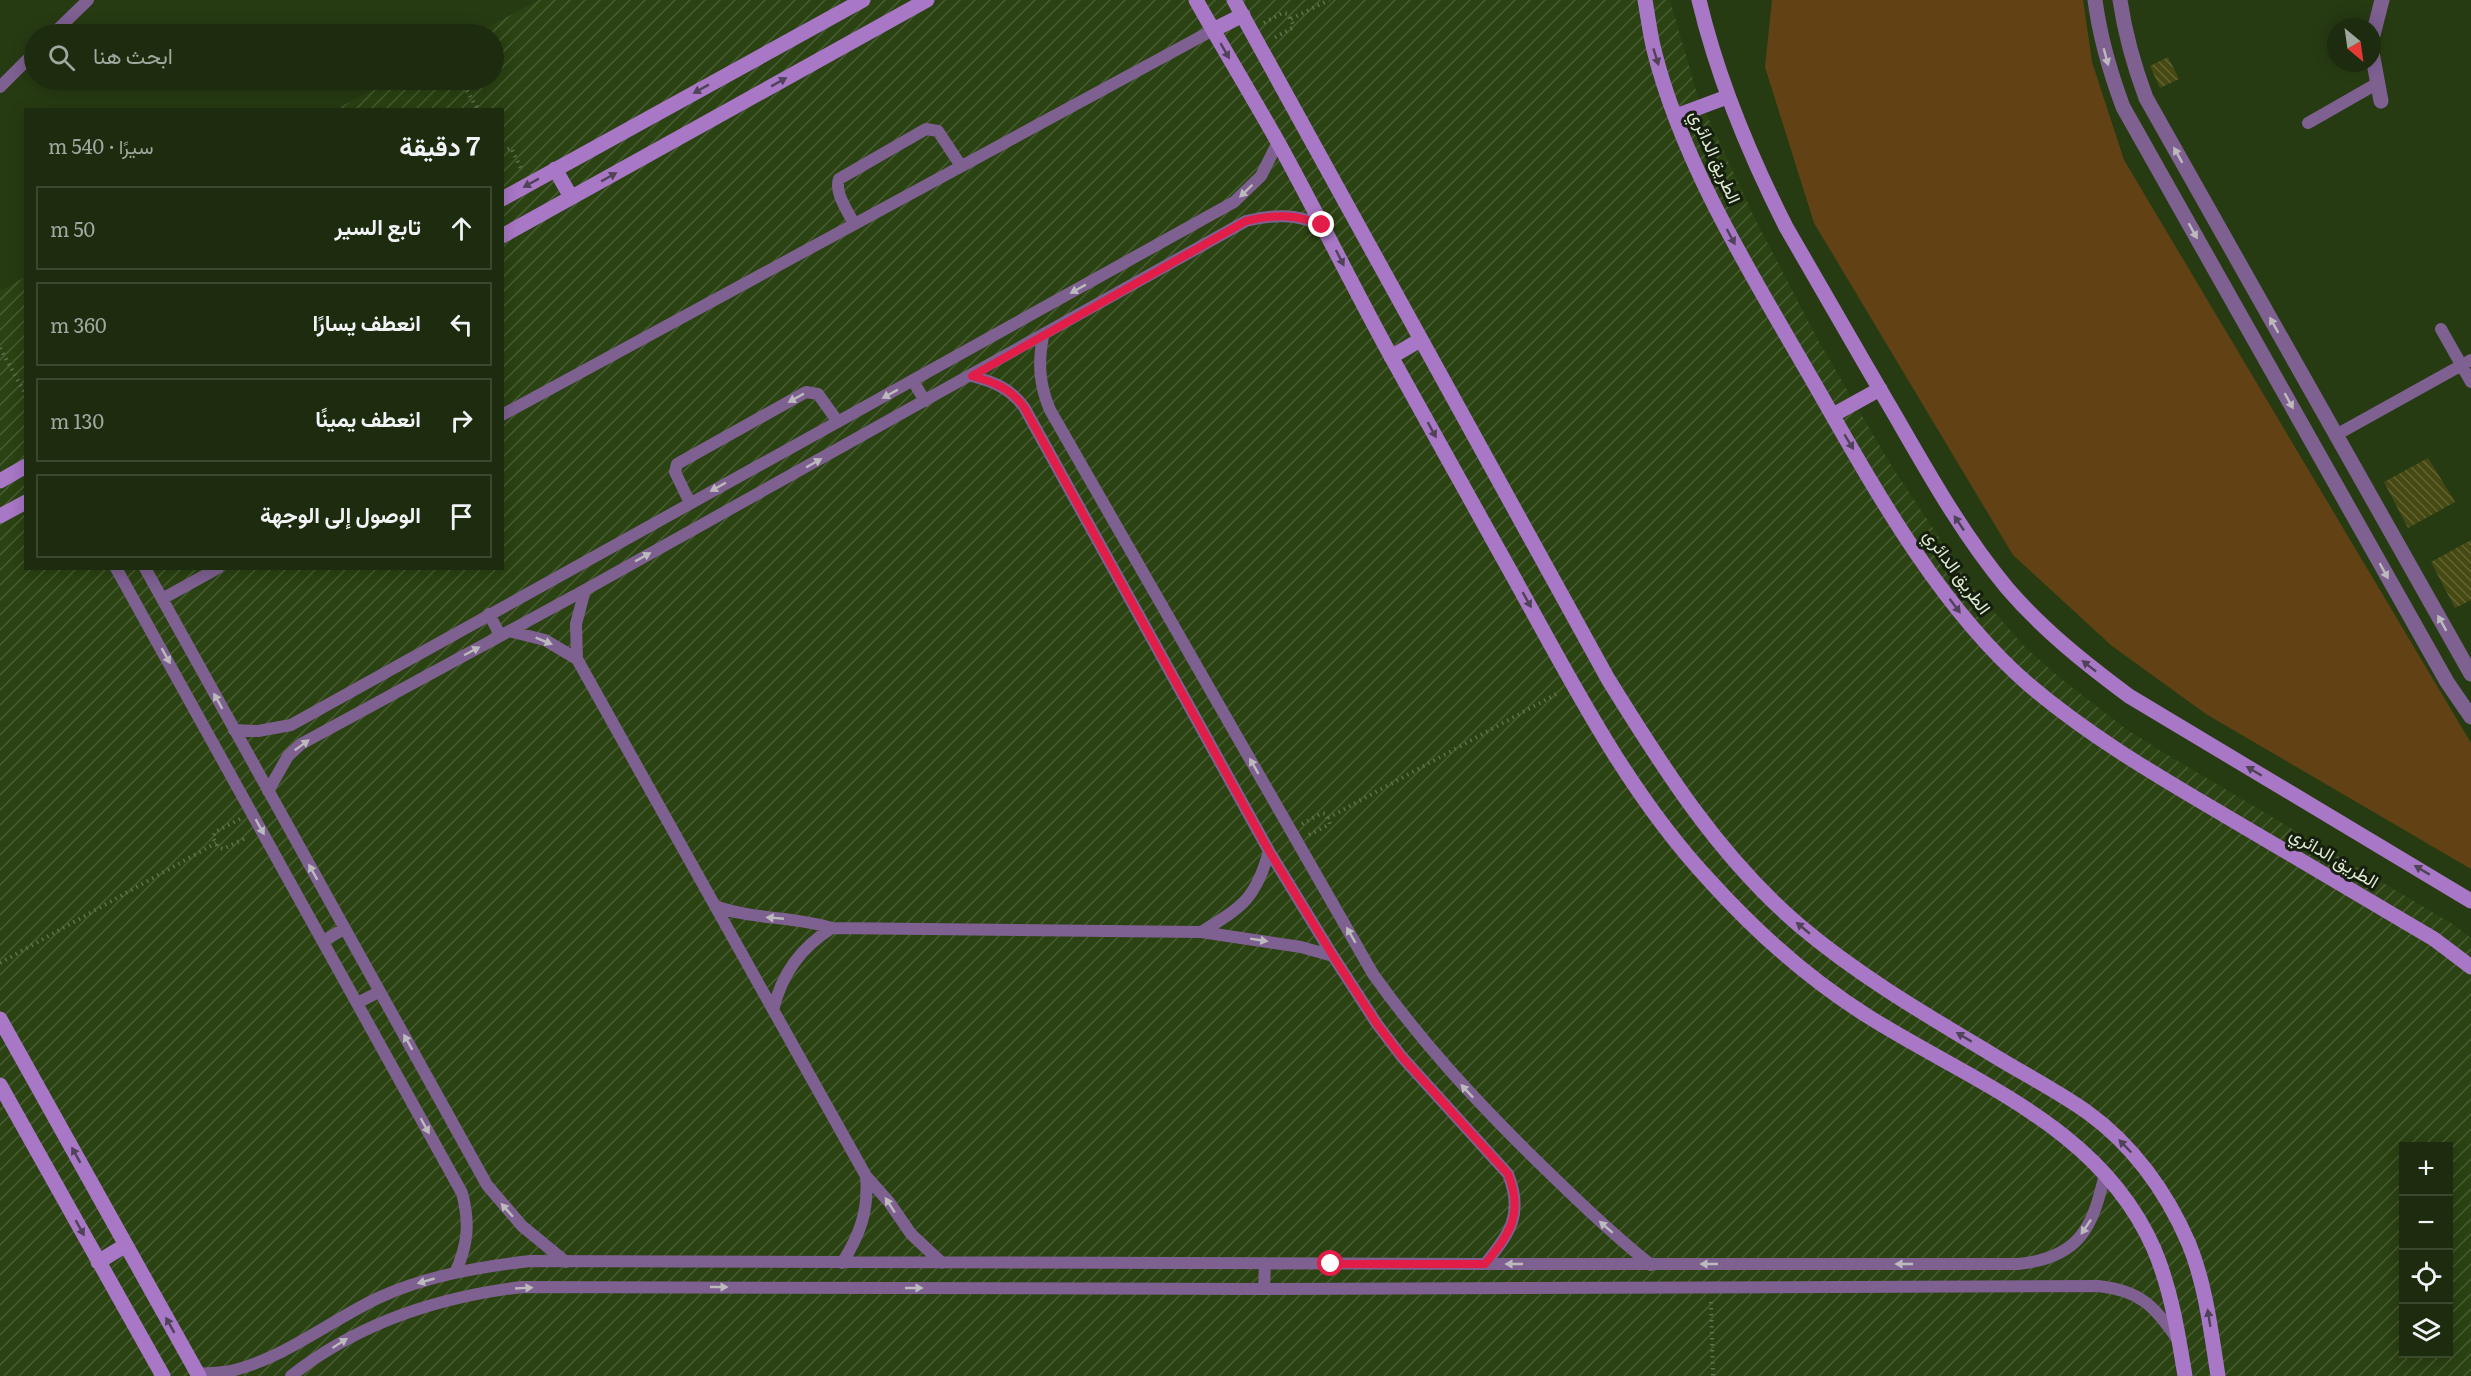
<!DOCTYPE html>
<html lang="ar">
<meta charset="utf-8">
<style>
body{margin:0;font-family:Literata,Vazirmatn,serif;background:#2a381c;color:#f1f3f6;direction:rtl}
.controls{position:absolute;right:18px;bottom:18px;display:grid;overflow:hidden;border-radius:0px;box-shadow:0 3px 15px #0003}
.controls button{width:54px;height:54px;display:grid;place-items:center;padding:0;border:0;border-bottom:2px solid #3b482e;background:#1d2c0e;color:#f1f3f6;font:30px sans-serif}
.compass{position:absolute;left:2327px;top:18px;width:54px;height:54px;border-radius:50%;background:#1d2c0e;box-shadow:0 3px 15px #0003;rotate:151deg}
.stop{position:absolute;width:18px;height:18px;margin:-14px;border:4px solid #e11d48;border-radius:50%;background:#fff}
.stop.end{background:#e11d48;border-color:#fff;box-shadow:0 2px 6px #0008}
.list{margin:0;padding:0;list-style:none}
h2{display:flex;justify-content:space-between;align-items:center;height:78px;margin:0;padding:0 24px;font-size:26px}
h2 small{font-size:20px;font-weight:400;color:#a0a79e}
.list li{display:grid;grid-template-columns:39px 1fr auto;gap:18px;align-items:center;box-sizing:border-box;height:84px;margin:0 12px 12px;padding:0 12px;border:2px solid #3b482e;border-radius:0px}
.list b{display:block;font-size:22px;white-space:nowrap}
.list em{font-size:20px;font-style:normal;color:#a0a79e}
.icon{flex:none;width:33px;height:33px;fill:none;stroke:currentColor;stroke-width:2;stroke-linecap:round;stroke-linejoin:round}
.map{position:relative;flex:none;width:2471px;height:1376px;overflow:hidden;direction:ltr}
.search{position:absolute;background:#1d2c0e;box-shadow:0 3px 15px #0003;left:24px;top:24px;width:480px;height:66px;display:flex;align-items:center;gap:15px;box-sizing:border-box;padding:0 21px;border-radius:33px;color:#a0a79e;font-size:22px}
.panel{position:absolute;background:#1d2c0e;box-shadow:0 3px 15px #0003;left:24px;top:108px;width:480px;height:462px;border-radius:0px;direction:rtl}
.map>svg:first-child{display:block}
.industrial{fill:url(#industrial-furrows);fill-rule:evenodd}
.green{fill:#624215}
.building{fill:url(#building-back-hatch)}
.lines{fill:none;stroke-linecap:round;stroke-linejoin:round}
.path{stroke:#60724f;stroke-width:4;stroke-dasharray:1.5 4.5;stroke-linecap:butt}
.lane{stroke:#7e6091;stroke-width:12}
.street{stroke:#7e6091;stroke-width:15}
.secondary{stroke:#a877c6;stroke-width:15}
.oneway{fill:#504258}
.oneway2{fill:#bcbabc}
.route{stroke:#e11d48;stroke-width:8}
.labels{text-anchor:middle;stroke-width:6;stroke-linejoin:round;paint-order:stroke}
.street-label{font-size:18px;fill:#ddead3;stroke:#161f0e}
</style>
<div class="map">
<svg width="2471" height="1376" viewBox="0 0 2471 1376">
<defs>
<pattern id="industrial-furrows" width="10" height="10" patternUnits="userSpaceOnUse" patternTransform="scale(1.5)"><rect width="10" height="10" fill="#2b4212"/><path d="M-1 1l2-2M0 10L10 0M9 11l2-2" fill="none" stroke="#495d34"/></pattern>
<pattern id="building-back-hatch" width="6" height="6" patternUnits="userSpaceOnUse" patternTransform="scale(1.5)"><rect width="6" height="6" fill="#474913"/><path d="M-1 5l2 2M0 0l6 6M5-1l2 2" fill="none" stroke="#616334"/></pattern>
</defs>
<rect width="100%" height="100%" fill="#273b13"/>
<path class="industrial" d="M 539,0 L 1670,0 L 1697,94 L 1756,221 L 1818,340 L 1892,467 L 1973,588 L 2025,647 L 2060,678 L 2126,729 L 2161,751 L 2454,925 L 2471,938 L 2471,1376 L 0,1376 L 0,291 L 25,277 L 26,568 L 502,568 L 502,110 L 336,109 L 392,80 L 494,80 L 494,34 L 475,34 ZM 2404,1146 L 2448,1146 L 2448,1354 L 2404,1354 Z"/>
<path class="green" d="M 1772,0 L 2083,0 L 2092,62 L 2124,160 L 2471,743 L 2471,869 L 2206,714 L 2112,646 L 2013,555 L 1814,223 L 1765,67 Z"/>
<path class="building" d="M 2168,57 L 2179,79 L 2160,88 L 2150,66 Z
M 2428,458 L 2455,502 L 2408,528 L 2384,482 Z
M 2471,540 L 2471,600 L 2455,608 L 2431,562 Z"/>
<g class="lines">
<path class="path" d="M 1291,19 L 1329,0
M 1264,23 L 1282,13 L 1288,14 L 1293,24 L 1292,28 L 1274,38
M 461,80 L 478,110
M 502,151 L 511,148 L 522,170
M 0,348 L 26,395
M 1328,818 L 1560,692
M 240,819 L 215,832 L 213,838 L 218,847 L 223,849 L 248,837
M 1302,824 L 1322,813 L 1326,814 L 1330,824 L 1309,835
M 0,963 L 216,843
M 1711,1302 L 1713,1376"/>
<path class="lane" d="M 53,34 L 88,0
M 0,87 L 34,53
M 2308,123 L 2378,83
M 854,224 C 848,211 834,193 839,179 L 926,129 L 938,131 L 961,166
M 2441,329 L 2471,382
M 1043,336 C 1038,363 1039,384 1050,410 L 1373,974 C 1422,1043 1476,1101 1536,1160 C 1573,1196 1610,1232 1651,1265
M 972,376 C 994,382 1010,388 1024,407 L 1269,851 L 1333,956 L 1377,1024 L 1402,1057 L 1508,1174 C 1524,1214 1510,1233 1485,1264
M 913,381 L 925,401
M 502,415 L 1213,30
M 2336,435 L 2471,360
M 690,503 L 675,472 L 677,464 L 806,392 L 818,394 L 838,422
M 116,568 L 462,1193 C 470,1223 468,1245 455,1273
M 145,568 L 487,1185 L 522,1226 L 566,1262
M 585,590 L 576,624 L 577,659 L 866,1176 L 889,1202 L 911,1234 L 942,1263
M 162,599 L 218,568
M 489,614 L 500,635
M 509,631 L 545,640 L 577,659
M 234,730 L 258,731 L 291,725 L 1234,202 L 1261,176 L 1278,142
M 268,791 L 288,756 L 301,744 L 585,590 L 1246,221 C 1274,214 1296,214 1322,225
M 715,906 C 753,920 794,916 832,928 L 1201,932 L 1301,947 L 1333,956
M 1201,932 C 1242,907 1256,899 1269,851
M 323,941 L 344,929
M 357,1003 L 379,992
M 773,1010 C 782,974 800,948 832,928
M 842,1263 C 860,1235 869,1210 866,1176
M 1264,1289 L 1265,1264
M 198,1374 C 210,1373 223,1373 235,1370 C 287,1356 330,1321 378,1298 C 426,1276 478,1267 530,1261 L 1485,1264 L 2018,1264 C 2079,1258 2093,1228 2105,1173
M 291,1376 C 358,1323 438,1297 522,1287 L 1264,1289 L 2098,1286 C 2139,1290 2155,1306 2177,1339"/>
<path class="street" d="M 2095,0 C 2100,38 2110,72 2123,107 L 2447,682 L 2471,717
M 2120,0 C 2125,34 2134,66 2146,98 L 2471,674
M 2372,39 L 2382,0
M 2372,52 L 2381,101"/>
<path class="secondary" d="M 1196,0 C 1223,48 1252,96 1279,144 C 1318,215 1354,289 1393,360 C 1428,424 1464,487 1499,551 C 1563,664 1621,786 1710,881 C 1756,932 1810,980 1869,1017 C 1974,1083 2101,1127 2154,1249 C 2171,1289 2178,1333 2185,1376
M 1234,0 L 1608,679 C 1663,768 1719,857 1800,926 C 1858,975 1923,1013 1988,1052 C 2020,1072 2056,1090 2087,1112 C 2133,1145 2167,1193 2189,1244 C 2206,1286 2211,1332 2218,1376
M 1645,0 C 1648,17 1650,34 1654,50 C 1683,167 1755,280 1814,383 C 1873,486 1938,606 2028,684 C 2089,736 2156,775 2224,815 C 2294,857 2364,898 2434,939 L 2471,967
M 1699,0 C 1718,80 1749,154 1786,227 C 1823,291 1859,354 1896,417 C 1930,476 1963,535 2007,588 C 2043,630 2086,664 2129,696 L 2471,901
M 1213,30 L 1243,15
M 1676,116 L 1727,97
M 555,169 L 571,197
M 502,199 L 863,0
M 502,236 L 927,0
M 1391,357 L 1420,340
M 1833,415 L 1880,389
M 0,481 L 26,466
M 0,516 L 26,502
M 0,1019 L 199,1376
M 0,1085 L 163,1376
M 98,1262 L 126,1245"/>
</g>
<defs><path id="oneway-solid" d="M-6-.8H1V-3.2L6.5 0L1 3.2V.8H-6Z" transform="scale(1.5)"/></defs>
<g class="oneway">
<use href="#oneway-solid" transform="translate(1225 51) rotate(60)"/>
<use href="#oneway-solid" transform="translate(1656 57) rotate(73)"/>
<use href="#oneway-solid" transform="translate(779 82) rotate(-29)"/>
<use href="#oneway-solid" transform="translate(701 89) rotate(151)"/>
<use href="#oneway-solid" transform="translate(609 177) rotate(-29)"/>
<use href="#oneway-solid" transform="translate(531 183) rotate(151)"/>
<use href="#oneway-solid" transform="translate(1731 237) rotate(62)"/>
<use href="#oneway-solid" transform="translate(1340 258) rotate(63)"/>
<use href="#oneway-solid" transform="translate(1432 430) rotate(61)"/>
<use href="#oneway-solid" transform="translate(1849 442) rotate(59)"/>
<use href="#oneway-solid" transform="translate(1959 523) rotate(-124)"/>
<use href="#oneway-solid" transform="translate(1527 600) rotate(61)"/>
<use href="#oneway-solid" transform="translate(1955 606) rotate(53)"/>
<use href="#oneway-solid" transform="translate(2089 666) rotate(-142)"/>
<use href="#oneway-solid" transform="translate(2254 771) rotate(-149)"/>
<use href="#oneway-solid" transform="translate(2422 870) rotate(-149)"/>
<use href="#oneway-solid" transform="translate(1803 928) rotate(-140)"/>
<use href="#oneway-solid" transform="translate(1964 1037) rotate(-149)"/>
<use href="#oneway-solid" transform="translate(2125 1146) rotate(-134)"/>
<use href="#oneway-solid" transform="translate(76 1155) rotate(-119)"/>
<use href="#oneway-solid" transform="translate(80 1228) rotate(61)"/>
<use href="#oneway-solid" transform="translate(2209 1318) rotate(-99)"/>
<use href="#oneway-solid" transform="translate(170 1325) rotate(-119)"/>
</g>
<g class="oneway2">
<use href="#oneway-solid" transform="translate(2106 57) rotate(75)"/>
<use href="#oneway-solid" transform="translate(2178 155) rotate(-119)"/>
<use href="#oneway-solid" transform="translate(1246 191) rotate(136)"/>
<use href="#oneway-solid" transform="translate(2193 231) rotate(61)"/>
<use href="#oneway-solid" transform="translate(1078 289) rotate(151)"/>
<use href="#oneway-solid" transform="translate(2274 325) rotate(-119)"/>
<use href="#oneway-solid" transform="translate(890 394) rotate(151)"/>
<use href="#oneway-solid" transform="translate(796 398) rotate(151)"/>
<use href="#oneway-solid" transform="translate(2289 401) rotate(61)"/>
<use href="#oneway-solid" transform="translate(814 463) rotate(-29)"/>
<use href="#oneway-solid" transform="translate(718 487) rotate(151)"/>
<use href="#oneway-solid" transform="translate(643 557) rotate(-29)"/>
<use href="#oneway-solid" transform="translate(2384 571) rotate(61)"/>
<use href="#oneway-solid" transform="translate(2442 623) rotate(-119)"/>
<use href="#oneway-solid" transform="translate(544 641) rotate(22)"/>
<use href="#oneway-solid" transform="translate(472 651) rotate(-28)"/>
<use href="#oneway-solid" transform="translate(166 656) rotate(61)"/>
<use href="#oneway-solid" transform="translate(218 701) rotate(-119)"/>
<use href="#oneway-solid" transform="translate(302 745) rotate(-36)"/>
<use href="#oneway-solid" transform="translate(1254 766) rotate(-120)"/>
<use href="#oneway-solid" transform="translate(260 827) rotate(61)"/>
<use href="#oneway-solid" transform="translate(313 872) rotate(-119)"/>
<use href="#oneway-solid" transform="translate(775 918) rotate(-175)"/>
<use href="#oneway-solid" transform="translate(1351 935) rotate(-120)"/>
<use href="#oneway-solid" transform="translate(1259 940) rotate(9)"/>
<use href="#oneway-solid" transform="translate(408 1042) rotate(-119)"/>
<use href="#oneway-solid" transform="translate(1467 1091) rotate(-133)"/>
<use href="#oneway-solid" transform="translate(425 1126) rotate(61)"/>
<use href="#oneway-solid" transform="translate(890 1205) rotate(-123)"/>
<use href="#oneway-solid" transform="translate(507 1210) rotate(-132)"/>
<use href="#oneway-solid" transform="translate(1606 1227) rotate(-139)"/>
<use href="#oneway-solid" transform="translate(2086 1227) rotate(124)"/>
<use href="#oneway-solid" transform="translate(1514 1264) rotate(-180)"/>
<use href="#oneway-solid" transform="translate(1709 1264) rotate(180)"/>
<use href="#oneway-solid" transform="translate(1904 1264) rotate(180)"/>
<use href="#oneway-solid" transform="translate(426 1281) rotate(164)"/>
<use href="#oneway-solid" transform="translate(719 1287)"/>
<use href="#oneway-solid" transform="translate(524 1288) rotate(-3)"/>
<use href="#oneway-solid" transform="translate(914 1288)"/>
<use href="#oneway-solid" transform="translate(340 1343) rotate(-33)"/>
</g>
<g class="lines">
<path class="route" d="M 1322,225 C 1296,214 1274,214 1246,221 L 972,376 C 994,382 1010,388 1024,407 L 1269,851 L 1333,956 L 1377,1024 L 1402,1057 L 1508,1174 C 1524,1214 1510,1233 1485,1264 L 1331,1264"/>
</g>
<g class="labels">
<g class="street-label">
<text transform="translate(1715 157) rotate(66)" y="6">الطريق الدائري</text>
<text transform="translate(1957 572) rotate(54)" y="6">الطريق الدائري</text>
<text transform="translate(2334 858) rotate(31)" y="6">الطريق الدائري</text>
</g>
</g>
</svg>
<div class="controls">
<button>+</button>
<button>−</button>
<button><svg class="icon" aria-label="locate" viewBox="0 0 24 24"><circle cx="12" cy="12" r="6"/><path d="M12 2v4M12 18v4M2 12h4M18 12h4"/></svg></button>
<button><svg class="icon" aria-label="layers" viewBox="0 0 24 24"><path d="M12 4l9 5-9 5-9-5zM3 14l9 5 9-5"/></svg></button>
</div>
<svg class="compass" viewBox="-18 -18 36 36"><path d="M0-13l5 13h-10z" fill="#e53935"/><path d="M0 13l5-13h-10z" fill="#a0a79e"/></svg>
<div class="stop" style="left:1331px;top:1264px"></div>
<div class="stop end" style="left:1322px;top:225px"></div>
<div class="search"><svg class="icon" aria-label="search" viewBox="0 0 24 24"><circle cx="10" cy="10" r="6"/><path d="M15 15l6 6"/></svg>ابحث هنا</div>
<section class="panel">
<h2>7 دقيقة<small>سيرًا · 540 m</small></h2>
<ul class="list">
<li><svg class="icon" aria-label="ahead" viewBox="0 0 24 24"><path d="M12 20V5M6 11l6-6 6 6"/></svg><div><b>تابع السير</b></div><em>50 m</em></li>
<li><svg class="icon" aria-label="left" viewBox="0 0 24 24"><path d="M17 20v-9H6M10 6l-5 5 5 5"/></svg><div><b>انعطف يسارًا</b></div><em>360 m</em></li>
<li><svg class="icon" aria-label="right" viewBox="0 0 24 24"><path d="M7 20v-9h11M14 6l5 5-5 5"/></svg><div><b>انعطف يمينًا</b></div><em>130 m</em></li>
<li><svg class="icon" aria-label="arrive" viewBox="0 0 24 24"><path d="M6 21V4h12l-3 4 3 4H6"/></svg><div><b>الوصول إلى الوجهة</b></div></li>
</ul>
</section>
</div>
